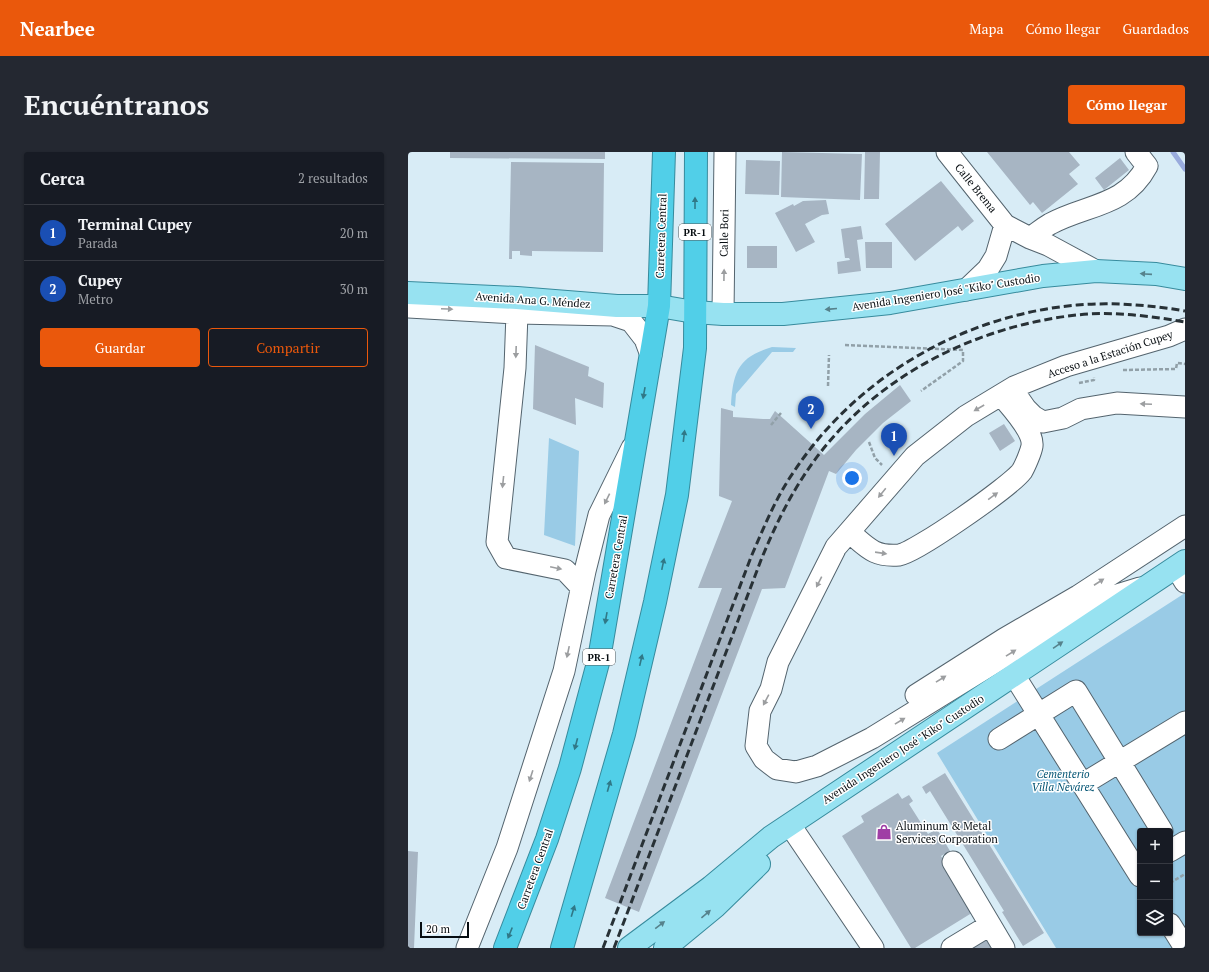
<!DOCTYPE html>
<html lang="es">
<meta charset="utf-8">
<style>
body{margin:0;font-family:"PT Serif",serif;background:#242831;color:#f1f3f6}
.controls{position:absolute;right:12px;bottom:12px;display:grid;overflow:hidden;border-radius:4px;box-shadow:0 1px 3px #0004}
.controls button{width:36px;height:36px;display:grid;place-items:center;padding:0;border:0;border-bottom:1px solid #363941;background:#171b24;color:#f1f3f6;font:20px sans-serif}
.scale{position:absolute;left:12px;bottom:10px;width:49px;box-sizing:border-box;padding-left:4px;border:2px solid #070d11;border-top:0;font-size:11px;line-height:14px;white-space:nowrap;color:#070d11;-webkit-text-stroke:3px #fff;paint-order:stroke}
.you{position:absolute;left:444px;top:326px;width:14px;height:14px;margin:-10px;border:3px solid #fff;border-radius:50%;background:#1a73e8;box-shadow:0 0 0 6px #1a73e833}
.badge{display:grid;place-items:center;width:26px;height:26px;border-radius:50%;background:#ea580c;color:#fff;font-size:13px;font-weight:700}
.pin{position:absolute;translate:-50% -33px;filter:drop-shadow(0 1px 2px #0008)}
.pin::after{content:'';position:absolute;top:21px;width:14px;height:12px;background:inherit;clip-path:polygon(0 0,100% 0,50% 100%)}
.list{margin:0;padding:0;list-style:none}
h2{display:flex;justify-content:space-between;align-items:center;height:52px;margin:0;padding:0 16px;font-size:17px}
h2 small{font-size:13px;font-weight:400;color:#9ea1a6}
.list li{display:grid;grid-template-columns:26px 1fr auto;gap:12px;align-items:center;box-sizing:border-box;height:56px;padding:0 16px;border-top:1px solid #363941}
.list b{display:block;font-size:15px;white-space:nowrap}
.list p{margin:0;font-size:13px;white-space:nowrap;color:#9ea1a6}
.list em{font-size:13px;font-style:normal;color:#9ea1a6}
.actions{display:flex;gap:8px;padding:12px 16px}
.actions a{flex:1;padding:9px 0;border:1px solid #ea580c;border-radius:4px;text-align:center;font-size:14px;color:#ea580c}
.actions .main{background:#ea580c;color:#fff}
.icon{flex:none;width:22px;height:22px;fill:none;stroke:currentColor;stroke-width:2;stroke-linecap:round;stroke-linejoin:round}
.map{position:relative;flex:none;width:777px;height:796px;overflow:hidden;border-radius:4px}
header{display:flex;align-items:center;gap:24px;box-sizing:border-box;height:56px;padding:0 20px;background:#ea580c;color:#fff}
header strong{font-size:19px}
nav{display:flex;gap:22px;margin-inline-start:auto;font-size:14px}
.intro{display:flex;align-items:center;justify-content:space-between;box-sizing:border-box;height:96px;padding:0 24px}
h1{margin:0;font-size:28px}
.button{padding:10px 18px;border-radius:4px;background:#ea580c;color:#fff;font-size:14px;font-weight:700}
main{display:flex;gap:24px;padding:0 24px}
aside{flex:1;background:#171b24;border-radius:4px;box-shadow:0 1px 3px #0004}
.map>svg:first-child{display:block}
.green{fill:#99cbe6;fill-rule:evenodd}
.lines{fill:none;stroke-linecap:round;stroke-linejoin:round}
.stream{stroke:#99abdd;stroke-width:5}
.building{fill:#a7b5c3}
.minor-casing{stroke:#54646e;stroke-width:23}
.major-casing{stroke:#378b9d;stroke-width:24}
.highway-casing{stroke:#378b9d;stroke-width:24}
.path{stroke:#91a0a8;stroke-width:2.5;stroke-dasharray:4 2;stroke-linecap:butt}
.minor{stroke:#fff;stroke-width:21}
.major{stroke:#97e2f1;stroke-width:22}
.highway{stroke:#51cfe8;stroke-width:22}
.rail{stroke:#283136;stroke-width:3;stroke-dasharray:8 4;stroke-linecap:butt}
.oneway{fill:#307887}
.oneway2{fill:#56828c}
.oneway3{fill:#9c9ea0}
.labels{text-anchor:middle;stroke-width:3;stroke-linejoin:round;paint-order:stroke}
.shield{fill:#fff;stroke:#515658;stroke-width:1}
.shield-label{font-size:10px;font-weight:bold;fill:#070d11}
.street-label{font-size:11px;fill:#070d11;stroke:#fff}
.park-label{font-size:11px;font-style:italic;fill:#045574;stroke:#fff}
.poi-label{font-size:11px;fill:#070d11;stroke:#fff;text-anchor:start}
</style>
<header>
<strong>Nearbee</strong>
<nav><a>Mapa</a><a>Cómo llegar</a><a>Guardados</a></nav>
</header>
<div class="intro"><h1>Encuéntranos</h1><a class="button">Cómo llegar</a></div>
<main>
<aside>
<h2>Cerca<small>2 resultados</small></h2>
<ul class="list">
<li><span class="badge" style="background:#1a4fb4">1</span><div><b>Terminal Cupey</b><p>Parada</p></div><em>20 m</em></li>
<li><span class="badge" style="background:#1a4fb4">2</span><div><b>Cupey</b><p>Metro</p></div><em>30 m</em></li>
</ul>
<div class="actions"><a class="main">Guardar</a><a>Compartir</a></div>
</aside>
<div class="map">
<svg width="777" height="796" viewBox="0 0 777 796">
<rect width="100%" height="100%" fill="#d8ecf6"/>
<path class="green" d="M 364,195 L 388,196 L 385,200 L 364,200 L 328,242 L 327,255 L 323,253 C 325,220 330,205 364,195 Z
M 141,286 L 171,299 L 167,394 L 136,383 Z
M 777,441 L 777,796 L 648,796 L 529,601 ZM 732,679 L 762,679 L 762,781 L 732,781 Z"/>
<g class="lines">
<path class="stream" d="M 765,0 L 777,17"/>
</g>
<path class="building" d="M 42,0 L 197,0 L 197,7 L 42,6 Z
M 374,0 L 454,2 L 452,48 L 373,45 Z
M 457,0 L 472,0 L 471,47 L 456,47 Z
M 579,0 L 661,0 L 672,13 L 661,22 L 670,32 L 634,61 L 625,50 L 622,53 Z
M 712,6 L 721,18 L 696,38 L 687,26 Z
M 338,8 L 372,9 L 371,43 L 337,42 Z
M 103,10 L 196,11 L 195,100 L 124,99 L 124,104 L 112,103 L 112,99 L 104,99 L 104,107 L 101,107 Z
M 533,29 L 566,69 L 554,79 L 550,74 L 507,109 L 477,72 Z
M 418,48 L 421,62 L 414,63 L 397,72 L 407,90 L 388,100 L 367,61 L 385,52 L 386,54 L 395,49 Z
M 453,74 L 455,87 L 449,88 L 453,119 L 430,122 L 429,110 L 442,108 L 441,106 L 437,106 L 433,77 Z
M 457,90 L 484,90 L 484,116 L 458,116 Z
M 339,94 L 369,94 L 369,116 L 339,116 Z
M 127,193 L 181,215 L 180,224 L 196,231 L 195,256 L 167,246 L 168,273 L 125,257 Z
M 492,233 L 503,249 L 475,271 L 448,298 L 428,322 L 421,319 L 377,436 L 354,437 L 231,760 L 197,746 L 314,436 L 290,436 L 324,349 L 311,344 L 313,256 L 325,259 L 325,265 L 355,267 L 362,267 L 367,259 L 416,303 L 457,262 Z
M 596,272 L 607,289 L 592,299 L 581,281 Z
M 537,621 L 636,781 L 615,794 L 594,760 L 596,759 L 522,639 L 518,642 L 514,635 Z
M 490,641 L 494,647 L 501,643 L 505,649 L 501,652 L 520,682 L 529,677 L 542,699 L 533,704 L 567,759 L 507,796 L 503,796 L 434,684 L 456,670 L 453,664 Z
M 0,699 L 10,700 L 6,796 L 0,796 Z
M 576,784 L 583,796 L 558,796 Z"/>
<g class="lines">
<defs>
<path id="minor" d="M 539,0 L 597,73 L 622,86 L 640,93 L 688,119
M 622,86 C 628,82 635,76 642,72 C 679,52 717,55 739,14 L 728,0
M 558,138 L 580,117 L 588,104 L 597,73
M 0,155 L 109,161 L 205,163 L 223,169 L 237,187 L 243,203
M 109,161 L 107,216 L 89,390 L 98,406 L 157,418 L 173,435
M 315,162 L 317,0
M 611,247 L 618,257 L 625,264 L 635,270 L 655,266 L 673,257 L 709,251 L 777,255
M 441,380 C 459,395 465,405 491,403 C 507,401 603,334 614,319 C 617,314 623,300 624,294 C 626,279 602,254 593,243
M 768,415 L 777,430
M 732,436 L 683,451 L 464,586 L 409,614 L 388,620 L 369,617 L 356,607 L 348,594 L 352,559 L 363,537 L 370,510 L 428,395 L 507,304 L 558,264 L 606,235 L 658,214 L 761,184 L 777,177
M 606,523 L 732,724
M 508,543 L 596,487 L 670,444 L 777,374
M 591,587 L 668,539 L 754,679
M 675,632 L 777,570
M 386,679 L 465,796
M 762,699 L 777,690
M 545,710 L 596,796
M 762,772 L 777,796
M 59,796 L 99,696 L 156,519 L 177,419 L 191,363 L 224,296
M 544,796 L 582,773"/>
<path id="major" d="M 0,141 L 109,146 L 209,154 L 251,154 L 286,160 L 315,162 L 375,162 L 482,151 L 635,124 L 688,119 L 748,122 L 777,127
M 221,796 L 303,735 L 363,685 L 777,409
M 257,796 L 308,754 L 351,712"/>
<path id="highway" d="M 97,796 L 139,687 L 162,616 L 191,507 L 251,154 L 256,0
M 154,796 L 216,582 L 247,450 L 269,343 L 287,196 L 288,0"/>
</defs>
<use href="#minor" class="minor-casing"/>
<use href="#major" class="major-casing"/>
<use href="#highway" class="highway-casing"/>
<path class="path" d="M 437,193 L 555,198 L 555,209 L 513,239
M 715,218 L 768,217 L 769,211 L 777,212
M 671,231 L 686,228 L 686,225
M 420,234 L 421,203
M 363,273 L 373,261
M 461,290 L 467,306 L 474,313
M 762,731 L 777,722"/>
<use href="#minor" class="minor"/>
<use href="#major" class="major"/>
<use href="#highway" class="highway"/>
<path class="rail" d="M 195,796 L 343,405 C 356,375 368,345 387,318 C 450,224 556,163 669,153 C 705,150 742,153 777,159
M 206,796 L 353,408 C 365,379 378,351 395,325 C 455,231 560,175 669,163 C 705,159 742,164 777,170"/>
</g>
<defs><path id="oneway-solid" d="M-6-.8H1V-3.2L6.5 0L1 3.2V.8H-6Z"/></defs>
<g class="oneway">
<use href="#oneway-solid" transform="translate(287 51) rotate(-90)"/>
<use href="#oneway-solid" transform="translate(236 241) rotate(100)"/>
<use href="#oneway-solid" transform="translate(276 284) rotate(-83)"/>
<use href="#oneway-solid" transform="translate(255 412) rotate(-78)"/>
<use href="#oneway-solid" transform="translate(198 466) rotate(100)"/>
<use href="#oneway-solid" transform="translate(233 508) rotate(-77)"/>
<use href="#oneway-solid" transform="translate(168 592) rotate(105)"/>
<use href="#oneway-solid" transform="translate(201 634) rotate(-74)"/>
<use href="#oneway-solid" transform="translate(165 759) rotate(-73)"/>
<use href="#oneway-solid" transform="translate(102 781) rotate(112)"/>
</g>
<g class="oneway2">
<use href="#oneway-solid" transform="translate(738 122) rotate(-176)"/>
<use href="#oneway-solid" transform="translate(423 157) rotate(175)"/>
<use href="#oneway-solid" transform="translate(650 493) rotate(-34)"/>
<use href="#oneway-solid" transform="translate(298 762) rotate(-40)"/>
<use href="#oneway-solid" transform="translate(252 773) rotate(-37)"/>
</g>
<g class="oneway3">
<use href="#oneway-solid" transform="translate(316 123) rotate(-89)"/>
<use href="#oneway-solid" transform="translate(39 157) rotate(3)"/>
<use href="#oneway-solid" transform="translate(108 200) rotate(92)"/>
<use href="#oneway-solid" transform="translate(738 252) rotate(-177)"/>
<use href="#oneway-solid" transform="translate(571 256) rotate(150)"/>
<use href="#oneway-solid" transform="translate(95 330) rotate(96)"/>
<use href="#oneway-solid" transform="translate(474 341) rotate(129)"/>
<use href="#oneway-solid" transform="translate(585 344) rotate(-36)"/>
<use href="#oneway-solid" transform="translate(199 347) rotate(116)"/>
<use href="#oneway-solid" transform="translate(473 401) rotate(8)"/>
<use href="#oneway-solid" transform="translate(148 416) rotate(12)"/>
<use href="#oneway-solid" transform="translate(411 430) rotate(117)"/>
<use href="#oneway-solid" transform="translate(691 430) rotate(-33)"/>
<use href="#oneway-solid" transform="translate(160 500) rotate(102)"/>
<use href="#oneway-solid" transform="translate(603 501) rotate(-32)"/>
<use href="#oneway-solid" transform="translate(533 527) rotate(-32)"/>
<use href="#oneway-solid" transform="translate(358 548) rotate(118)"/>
<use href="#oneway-solid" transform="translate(492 569) rotate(-31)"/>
<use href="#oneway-solid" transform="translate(123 624) rotate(108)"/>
</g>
<defs>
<symbol id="shop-bare" viewBox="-9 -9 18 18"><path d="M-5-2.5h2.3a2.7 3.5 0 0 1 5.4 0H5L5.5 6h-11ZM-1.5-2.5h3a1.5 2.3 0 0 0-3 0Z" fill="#9f3ea5" stroke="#fff" stroke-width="2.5" paint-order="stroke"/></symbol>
</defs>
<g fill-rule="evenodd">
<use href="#shop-bare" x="465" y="669" width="22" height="22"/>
</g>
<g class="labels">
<g class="shield">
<rect x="271" y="72" width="32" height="16" rx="3"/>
<rect x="175" y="497" width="32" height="16" rx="3"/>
</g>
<g class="shield-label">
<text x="287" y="84">PR-1</text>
<text x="191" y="509">PR-1</text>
</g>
<g class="street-label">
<text transform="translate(568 36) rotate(51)" y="4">Calle Brema</text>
<text transform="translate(316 81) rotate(-89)" y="4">Calle Bori</text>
<text transform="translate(253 84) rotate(-88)" y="4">Carretera Central</text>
<text transform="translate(538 140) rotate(-9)" y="4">Avenida Ingeniero José "Kiko" Custodio</text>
<text transform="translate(125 148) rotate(4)" y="4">Avenida Ana G. Méndez</text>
<text transform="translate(702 202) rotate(-18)" y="4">Acceso a la Estación Cupey</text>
<text transform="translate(208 405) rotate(-80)" y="4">Carretera Central</text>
<text transform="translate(495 597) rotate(-33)" y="4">Avenida Ingeniero José "Kiko" Custodio</text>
<text transform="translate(127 717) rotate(-70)" y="4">Carretera Central</text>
</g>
<g class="park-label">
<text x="655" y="626">Cementerio<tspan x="655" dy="13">Villa Nevárez</tspan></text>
</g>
<g class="poi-label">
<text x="488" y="678">Aluminum &amp; Metal<tspan x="488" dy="13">Services Corporation</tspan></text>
</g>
</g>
</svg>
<div class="controls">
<button>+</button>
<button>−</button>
<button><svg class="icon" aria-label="layers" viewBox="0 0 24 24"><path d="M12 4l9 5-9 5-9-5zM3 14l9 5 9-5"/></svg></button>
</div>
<div class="scale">20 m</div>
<div class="you"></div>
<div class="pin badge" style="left:486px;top:304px;background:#1a4fb4">1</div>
<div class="pin badge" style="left:403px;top:277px;background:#1a4fb4">2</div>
</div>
</main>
